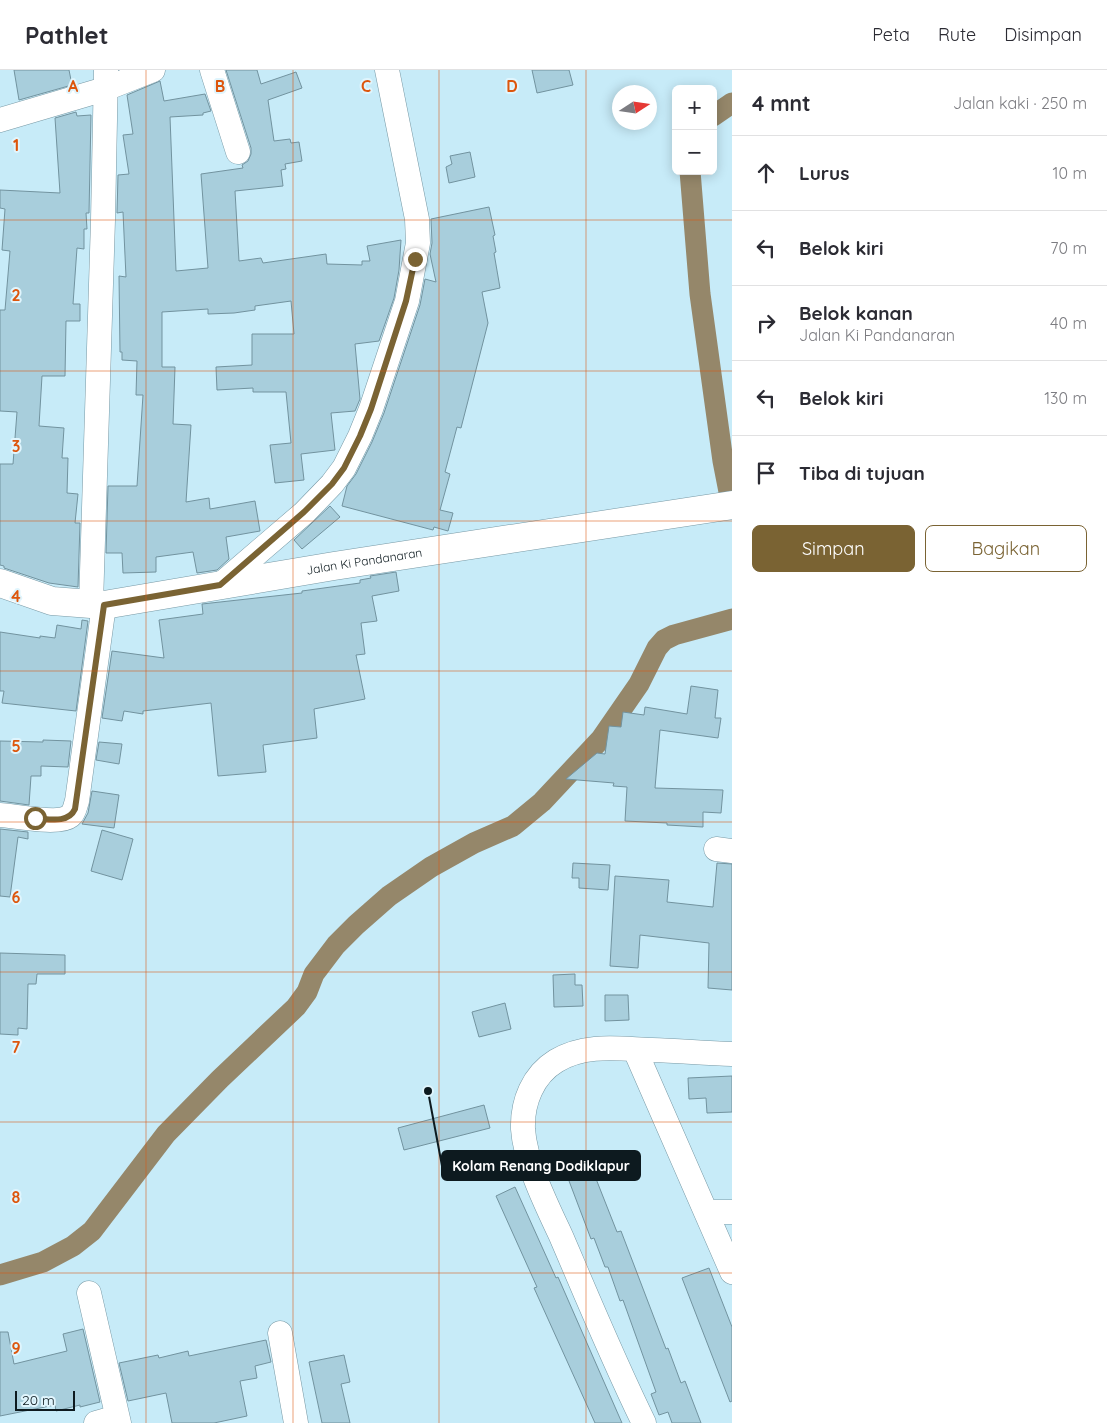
<!DOCTYPE html>
<html lang="id">
<meta charset="utf-8">
<style>
body{margin:0;font-family:Quicksand,sans-serif;background:#f7f7f7;color:#2b2b33}
.controls{position:absolute;right:15px;top:15px;display:grid;overflow:hidden;border-radius:8px;box-shadow:0 2px 12px #0003}
.controls button{width:45px;height:45px;display:grid;place-items:center;padding:0;border:0;border-bottom:1px solid #e1e1e2;background:#fff;color:#2b2b33;font:25px sans-serif}
.compass{position:absolute;left:612px;top:15px;width:45px;height:45px;border-radius:50%;background:#fff;box-shadow:0 2px 12px #0003;rotate:78deg}
.scale{position:absolute;left:15px;bottom:12px;width:60px;box-sizing:border-box;padding-left:5px;border:2px solid #0d1a1f;border-top:0;font-size:14px;line-height:18px;white-space:nowrap;color:#0d1a1f;-webkit-text-stroke:4px #e0f5fd;paint-order:stroke}
.stop{position:absolute;width:15px;height:15px;margin:-11px;border:4px solid #7a6333;border-radius:50%;background:#fff}
.stop.end{background:#7a6333;border-color:#fff;box-shadow:0 1px 5px #0008}
.list{margin:0;padding:0;list-style:none}
h2{display:flex;justify-content:space-between;align-items:center;height:65px;margin:0;padding:0 20px;font-size:21px}
h2 small{font-size:16px;font-weight:400;color:#7c7c81}
.list li{display:grid;grid-template-columns:32px 1fr auto;gap:15px;align-items:center;box-sizing:border-box;height:75px;padding:0 20px;border-top:1px solid #e1e1e2}
.list b{display:block;font-size:19px;white-space:nowrap}
.list p{margin:0;font-size:16px;white-space:nowrap;color:#7c7c81}
.list em{font-size:16px;font-style:normal;color:#7c7c81}
.actions{display:flex;gap:10px;padding:15px 20px}
.actions a{flex:1;padding:11px 0;border:1px solid #7a6333;border-radius:8px;text-align:center;font-size:18px;color:#7a6333}
.actions .main{background:#7a6333;color:#fff}
.icon{flex:none;width:28px;height:28px;fill:none;stroke:currentColor;stroke-width:2;stroke-linecap:round;stroke-linejoin:round}
.map{position:relative;flex:none;width:732px;height:1353px;overflow:hidden}
header{display:flex;align-items:center;gap:30px;box-sizing:border-box;height:70px;padding:0 25px;background:#fff;border-bottom:1px solid #e1e1e2}
header strong{font-size:24px}
nav{display:flex;gap:28px;margin-inline-start:auto;font-size:18px}
main{display:flex}
aside{flex:1;background:#fff}
.map>svg:first-child{display:block}
.lines{fill:none;stroke-linecap:round;stroke-linejoin:round}
.canal{stroke:#95876a;stroke-width:21}
.building{fill:#a8cedc;stroke:#72939f}
.street-casing{stroke:#7899a5;stroke-width:25}
.secondary-casing{stroke:#7899a5;stroke-width:29}
.street{stroke:#fff;stroke-width:24}
.secondary{stroke:#fff;stroke-width:28}
.route{stroke:#7a6333;stroke-width:6}
.grid{fill:none;stroke:#dd560d;stroke-width:1;stroke-opacity:0.55}
.labels{text-anchor:middle;stroke-width:4;stroke-linejoin:round;paint-order:stroke}
.street-label{font-size:12px;fill:#0d1a1f;stroke:#e0f5fd}
.grid-label{font-size:16px;text-anchor:middle;font-weight:bold;fill:#dd560d;stroke:#e0f5fd;stroke-width:4;stroke-linejoin:round;paint-order:stroke}
.leader{fill:none;stroke:#0d1a1f;stroke-width:2}
.callout-dot{fill:#0d1a1f;stroke:#e0f5fd;stroke-width:2}
.callout{fill:#0d1a1f;stroke:#0d1a1f;stroke-width:2}
.callout-label{font-size:14px;text-anchor:middle;font-weight:bold;fill:#fff}
</style>
<header>
<strong>Pathlet</strong>
<nav><a>Peta</a><a>Rute</a><a>Disimpan</a></nav>
</header>
<main>
<div class="map">
<svg width="732" height="1353" viewBox="0 0 732 1353">
<rect width="100%" height="100%" fill="#c7ebf8"/>
<g class="lines">
<path class="canal" d="M 713,46 L 732,33
M 690,101 L 700,224 L 723,391 L 732,437
M 0,1205 L 43,1192 L 73,1176 L 92,1161 L 166,1064 L 220,1009 L 296,937 L 307,922 L 314,904 L 336,875 L 356,855 L 389,826 L 431,797 L 474,773 L 513,756 L 542,732 L 601,669 L 639,614 L 657,578 L 664,570 L 674,565 L 732,549"/>
</g>
<path class="building" d="M 14,0 L 69,0 L 72,15 L 19,30 Z
M 226,0 L 257,0 L 261,14 L 296,2 L 302,18 L 268,30 L 274,71 L 290,69 L 291,73 L 299,72 L 302,91 L 285,94 L 286,99 L 281,100 L 283,116 L 235,121 L 239,191 L 261,188 L 263,193 L 326,184 L 327,194 L 362,195 L 362,191 L 370,191 L 367,176 L 401,170 L 399,200 L 394,228 L 379,271 L 355,274 L 360,329 L 355,341 L 331,343 L 335,380 L 301,384 L 304,410 L 275,413 L 270,375 L 291,373 L 286,322 L 253,322 L 253,318 L 217,320 L 216,297 L 252,295 L 252,264 L 294,264 L 291,231 L 255,236 L 255,240 L 234,243 L 208,244 L 208,239 L 162,242 L 162,297 L 175,297 L 173,354 L 191,355 L 186,432 L 209,428 L 210,439 L 255,431 L 260,461 L 226,467 L 229,489 L 217,500 L 197,503 L 193,482 L 156,487 L 156,502 L 123,503 L 122,483 L 106,483 L 108,416 L 137,416 L 143,325 L 136,325 L 137,291 L 122,290 L 122,282 L 120,282 L 119,206 L 126,207 L 123,142 L 117,143 L 118,105 L 129,104 L 123,65 L 133,64 L 127,25 L 160,11 L 164,31 L 205,24 L 211,41 L 203,43 L 203,45 L 170,47 L 176,201 L 208,198 L 201,104 L 243,98 L 242,95 L 248,91 L 251,84 L 251,78 Z
M 532,0 L 569,0 L 573,15 L 537,23 Z
M 76,42 L 77,46 L 91,45 L 89,143 L 86,143 L 87,159 L 84,159 L 84,179 L 77,178 L 73,234 L 80,234 L 80,251 L 66,251 L 65,306 L 42,306 L 39,356 L 64,358 L 62,388 L 68,388 L 67,423 L 78,424 L 75,453 L 80,453 L 78,517 L 49,513 L 4,498 L 4,496 L 0,495 L 0,394 L 13,394 L 17,342 L 0,341 L 0,240 L 5,240 L 10,181 L 2,180 L 5,139 L 0,138 L 0,120 L 60,123 L 55,48 Z
M 470,82 L 475,107 L 449,113 L 446,97 L 452,94 L 450,86 Z
M 489,137 L 495,165 L 493,166 L 496,182 L 494,183 L 500,218 L 482,222 L 488,253 L 461,358 L 457,357 L 445,402 L 450,404 L 440,440 L 453,443 L 448,461 L 434,457 L 433,460 L 342,436 L 347,416 L 356,404 L 372,372 L 384,343 L 420,235 L 425,209 L 436,212 L 430,184 L 432,173 L 431,149 Z
M 330,436 L 340,447 L 302,479 L 294,470 Z
M 396,502 L 399,521 L 372,526 L 377,551 L 361,553 L 365,584 L 356,585 L 365,629 L 314,639 L 317,668 L 263,675 L 266,702 L 218,706 L 211,633 L 143,641 L 143,644 L 124,641 L 122,651 L 102,648 L 112,581 L 164,588 L 159,550 L 203,544 L 202,534 L 302,523 L 302,521 L 360,513 L 360,510 L 371,508 L 370,506 Z
M 82,550 L 88,551 L 76,641 L 2,633 L 4,621 L 0,621 L 0,562 L 40,568 L 40,566 L 55,568 L 57,555 L 81,559 Z
M 691,616 L 718,620 L 715,648 L 721,648 L 718,668 L 660,660 L 655,718 L 723,720 L 721,743 L 703,742 L 703,757 L 667,755 L 667,753 L 625,751 L 627,717 L 613,716 L 614,713 L 566,709 L 597,683 L 605,684 L 609,656 L 621,657 L 623,642 L 644,645 L 645,637 L 687,644 Z
M 43,670 L 71,671 L 68,697 L 41,696 L 41,706 L 31,706 L 29,735 L 0,731 L 0,671 L 43,672 Z
M 99,672 L 122,674 L 119,694 L 96,690 Z
M 92,721 L 119,725 L 114,758 L 82,754 L 88,743 Z
M 0,759 L 28,762 L 28,769 L 18,767 L 10,827 L 0,826 Z
M 102,760 L 133,769 L 122,810 L 91,801 Z
M 573,793 L 610,795 L 608,820 L 579,818 L 579,808 L 572,808 Z
M 717,793 L 732,794 L 732,920 L 708,918 L 709,873 L 640,865 L 638,898 L 610,896 L 615,806 L 669,810 L 667,832 L 713,837 Z
M 0,883 L 65,885 L 65,904 L 37,904 L 36,914 L 28,914 L 27,959 L 18,958 L 18,965 L 0,964 Z
M 575,904 L 575,915 L 582,915 L 583,936 L 554,937 L 553,905 Z
M 605,925 L 628,925 L 629,950 L 605,951 Z
M 505,933 L 511,959 L 479,967 L 472,942 Z
M 732,1006 L 732,1042 L 707,1043 L 706,1028 L 689,1029 L 688,1008 Z
M 484,1035 L 490,1058 L 404,1080 L 398,1058 Z
M 587,1086 L 617,1162 L 621,1161 L 666,1279 L 668,1278 L 681,1313 L 685,1311 L 701,1353 L 672,1353 L 668,1342 L 659,1345 L 651,1324 L 656,1322 L 623,1230 L 620,1231 L 608,1197 L 605,1197 L 594,1168 L 591,1169 L 563,1095 Z
M 515,1117 L 556,1208 L 558,1207 L 622,1353 L 595,1353 L 534,1218 L 537,1217 L 496,1126 Z
M 709,1198 L 732,1257 L 732,1331 L 730,1332 L 682,1208 Z
M 83,1259 L 100,1332 L 80,1337 L 80,1335 L 56,1341 L 55,1335 L 0,1346 L 0,1262 L 8,1262 L 14,1294 L 67,1281 L 63,1264 Z
M 266,1270 L 271,1292 L 255,1296 L 257,1308 L 240,1311 L 247,1346 L 214,1353 L 172,1353 L 166,1323 L 128,1331 L 119,1293 L 158,1285 L 159,1288 L 188,1281 L 189,1286 Z
M 344,1285 L 350,1312 L 341,1314 L 350,1353 L 322,1353 L 309,1292 Z"/>
<g class="lines">
<defs>
<path id="street" d="M 212,0 L 238,82
M 0,50 L 105,19 L 153,0
M 220,515 L 304,443 L 332,414 L 344,398 L 360,366 L 371,339 L 407,231 L 418,173 L 417,149 L 387,0
M 91,534 L 103,150 L 106,0
M 0,745 C 15,746 59,755 70,746 C 75,742 75,736 77,731 L 104,535
M 716,779 L 732,781
M 635,980 L 732,1202
M 706,1142 L 732,1142
M 89,1223 L 119,1353
M 280,1263 L 296,1353
M 96,1353 L 117,1347
M 644,1353 C 614,1292 588,1229 561,1166 C 547,1136 525,1092 523,1059 C 522,1032 533,1005 556,991 C 586,973 620,979 652,980 C 679,981 705,983 732,984"/>
<g id="secondary">
<path id="s1" d="M 0,513 L 52,531 L 104,535 L 334,496 L 732,435"/>
</g>
</defs>
<use href="#street" class="street-casing"/>
<use href="#secondary" class="secondary-casing"/>
<use href="#street" class="street"/>
<use href="#secondary" class="secondary"/>
</g>
<g class="lines">
<path class="route" d="M 35,748 C 49,749 68,754 75,739 L 104,535 L 220,515 L 304,442 L 332,414 L 344,398 L 360,366 L 371,339 L 406,231 L 415,189"/>
</g>
<path class="grid" d="M 146,0 L 146,1353M 293,0 L 293,1353M 439,0 L 439,1353M 586,0 L 586,1353M 0,150 L 732,150M 0,301 L 732,301M 0,451 L 732,451M 0,601 L 732,601M 0,752 L 732,752M 0,902 L 732,902M 0,1052 L 732,1052M 0,1203 L 732,1203"/>
<g class="labels">
<g class="street-label">
<text dy="4" stroke="none"><textPath href="#s1" startOffset="371">Jalan Ki Pandanaran</textPath></text>
</g>
</g>
<g class="grid-label">
<text x="73" y="22">A</text>
<text x="220" y="22">B</text>
<text x="366" y="22">C</text>
<text x="512" y="22">D</text>
<text x="16" y="81">1</text>
<text x="16" y="231">2</text>
<text x="16" y="382">3</text>
<text x="16" y="532">4</text>
<text x="16" y="682">5</text>
<text x="16" y="833">6</text>
<text x="16" y="983">7</text>
<text x="16" y="1133">8</text>
<text x="16" y="1284">9</text>
</g>
<path class="leader" d="M428 1021L442 1096"/>
<circle class="callout-dot" cx="428" cy="1021" r="5"/>
<rect class="callout" x="442" y="1081" width="198" height="29" rx="5"/>
<g class="callout-label">
<text x="541" y="1101">Kolam Renang Dodiklapur</text>
</g>
</svg>
<div class="controls">
<button>+</button>
<button>−</button>
</div>
<svg class="compass" viewBox="-18 -18 36 36"><path d="M0-13l5 13h-10z" fill="#e53935"/><path d="M0 13l5-13h-10z" fill="#7c7c81"/></svg>
<div class="scale">20 m</div>
<div class="stop" style="left:35px;top:748px"></div>
<div class="stop end" style="left:415px;top:189px"></div>
</div>
<aside>
<h2>4 mnt<small>Jalan kaki · 250 m</small></h2>
<ul class="list">
<li><svg class="icon" aria-label="ahead" viewBox="0 0 24 24"><path d="M12 20V5M6 11l6-6 6 6"/></svg><div><b>Lurus</b></div><em>10 m</em></li>
<li><svg class="icon" aria-label="left" viewBox="0 0 24 24"><path d="M17 20v-9H6M10 6l-5 5 5 5"/></svg><div><b>Belok kiri</b></div><em>70 m</em></li>
<li><svg class="icon" aria-label="right" viewBox="0 0 24 24"><path d="M7 20v-9h11M14 6l5 5-5 5"/></svg><div><b>Belok kanan</b><p>Jalan Ki Pandanaran</p></div><em>40 m</em></li>
<li><svg class="icon" aria-label="left" viewBox="0 0 24 24"><path d="M17 20v-9H6M10 6l-5 5 5 5"/></svg><div><b>Belok kiri</b></div><em>130 m</em></li>
<li><svg class="icon" aria-label="arrive" viewBox="0 0 24 24"><path d="M6 21V4h12l-3 4 3 4H6"/></svg><div><b>Tiba di tujuan</b></div></li>
</ul>
<div class="actions"><a class="main">Simpan</a><a>Bagikan</a></div>
</aside>
</main>
